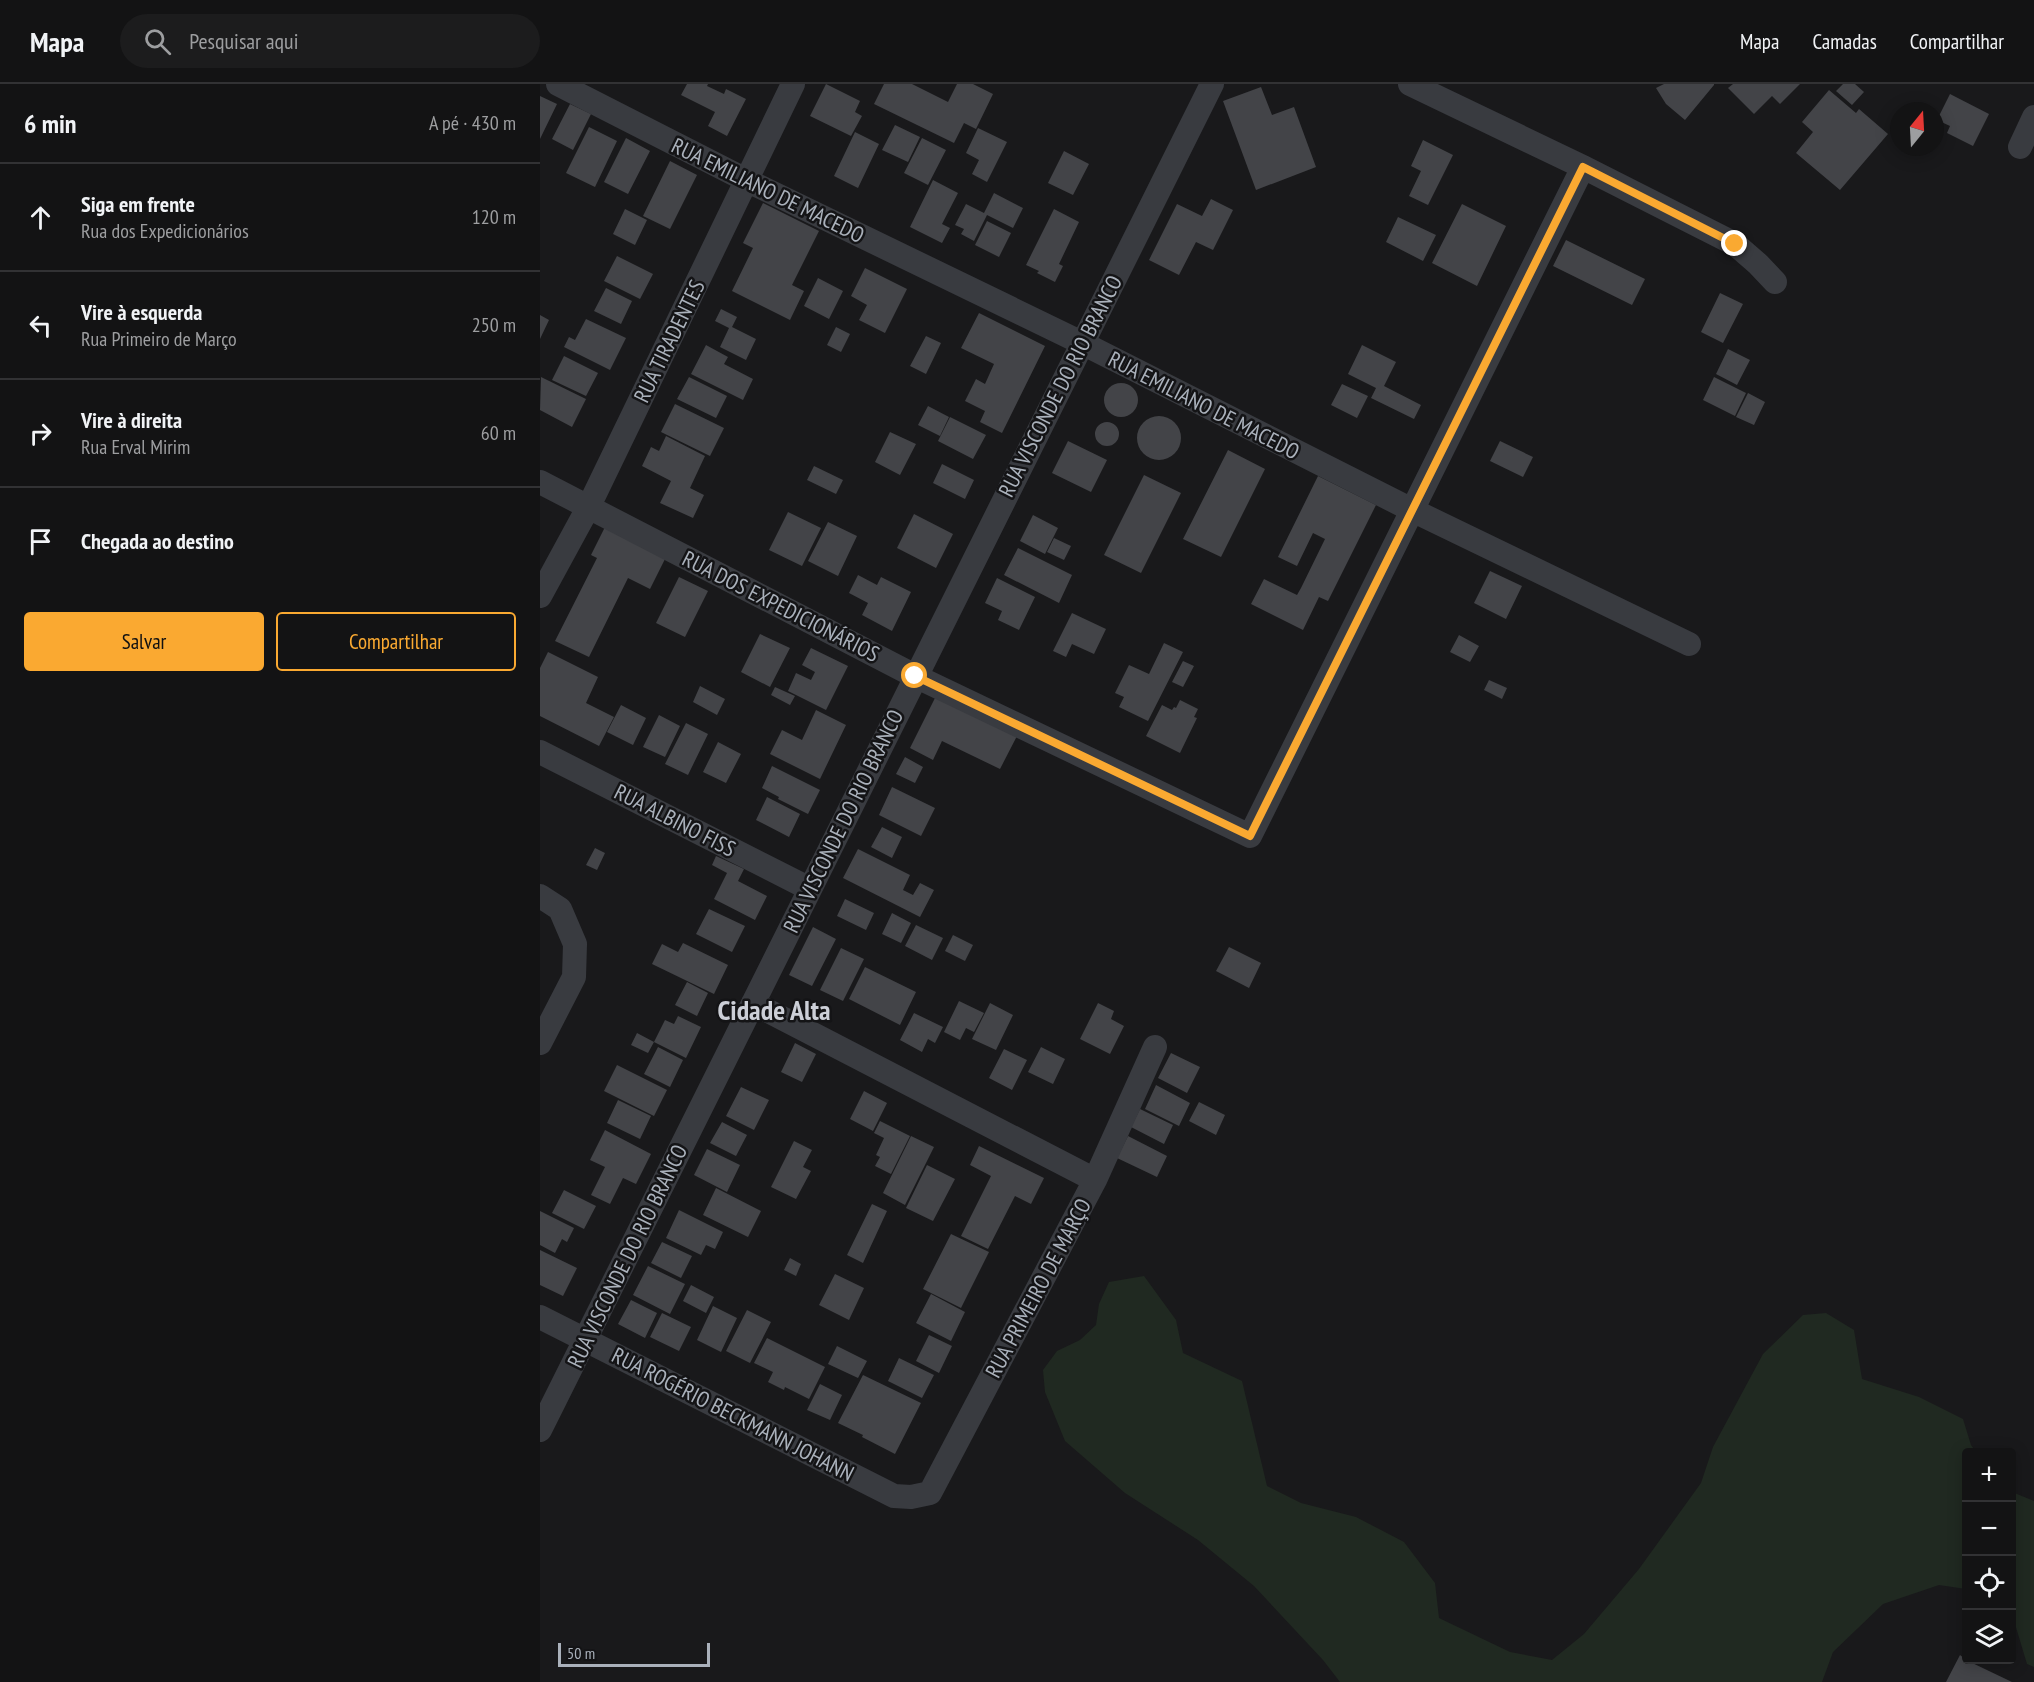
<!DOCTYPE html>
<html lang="pt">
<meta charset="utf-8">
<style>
body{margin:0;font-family:"PT Sans Narrow",sans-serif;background:#1c1c1d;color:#f1f3f6}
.controls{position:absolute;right:18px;bottom:18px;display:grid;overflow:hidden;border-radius:6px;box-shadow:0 3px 15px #0003}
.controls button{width:54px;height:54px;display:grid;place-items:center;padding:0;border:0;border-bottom:2px solid #323234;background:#131314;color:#f1f3f6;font:30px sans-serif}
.compass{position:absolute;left:1350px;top:18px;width:54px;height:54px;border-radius:50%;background:#131314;box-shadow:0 3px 15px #0003;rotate:18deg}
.scale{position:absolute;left:18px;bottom:15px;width:152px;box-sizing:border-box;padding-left:6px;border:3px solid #aab1bb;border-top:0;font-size:16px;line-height:21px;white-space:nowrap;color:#aab1bb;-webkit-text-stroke:4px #141416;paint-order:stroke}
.stop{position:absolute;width:18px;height:18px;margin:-14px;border:4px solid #faa931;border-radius:50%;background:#fff}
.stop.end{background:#faa931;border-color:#fff;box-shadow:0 2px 6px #0008}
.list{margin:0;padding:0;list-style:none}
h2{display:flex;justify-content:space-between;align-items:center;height:78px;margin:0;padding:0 24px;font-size:26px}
h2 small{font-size:20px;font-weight:400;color:#9d9ea0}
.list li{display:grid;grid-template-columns:39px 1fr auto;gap:18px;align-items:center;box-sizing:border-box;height:108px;padding:0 24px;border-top:2px solid #323234}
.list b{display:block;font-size:22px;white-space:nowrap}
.list p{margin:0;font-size:20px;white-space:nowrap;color:#9d9ea0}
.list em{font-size:20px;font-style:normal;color:#9d9ea0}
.actions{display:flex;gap:12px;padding:18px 24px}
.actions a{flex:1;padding:14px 0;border:2px solid #faa931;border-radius:6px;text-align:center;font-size:21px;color:#faa931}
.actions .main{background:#faa931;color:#111}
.icon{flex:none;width:33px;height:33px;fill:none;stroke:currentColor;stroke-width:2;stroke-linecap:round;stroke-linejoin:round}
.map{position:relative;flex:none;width:1494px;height:1598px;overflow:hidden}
header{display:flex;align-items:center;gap:36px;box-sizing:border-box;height:84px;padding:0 30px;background:#131314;border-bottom:2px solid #323234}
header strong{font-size:28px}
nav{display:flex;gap:33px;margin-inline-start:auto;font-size:21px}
.search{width:420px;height:54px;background:#1c1c1d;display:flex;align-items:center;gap:15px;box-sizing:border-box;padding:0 21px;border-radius:33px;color:#9d9ea0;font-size:22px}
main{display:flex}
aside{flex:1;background:#131314}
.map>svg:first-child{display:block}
.green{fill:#202921}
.building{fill:#434448}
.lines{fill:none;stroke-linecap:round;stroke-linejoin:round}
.minor{stroke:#393b40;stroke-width:24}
.route{stroke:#faa931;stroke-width:8}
.labels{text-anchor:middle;stroke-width:5;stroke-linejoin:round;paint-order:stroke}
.street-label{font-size:22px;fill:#aab1bb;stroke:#141416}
.district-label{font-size:28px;font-weight:bold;fill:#cccfd7;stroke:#141416}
</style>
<header>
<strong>Mapa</strong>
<div class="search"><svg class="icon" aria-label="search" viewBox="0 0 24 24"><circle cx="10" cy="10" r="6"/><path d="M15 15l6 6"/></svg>Pesquisar aqui</div>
<nav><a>Mapa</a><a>Camadas</a><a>Compartilhar</a></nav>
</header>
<main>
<aside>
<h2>6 min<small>A pé · 430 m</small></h2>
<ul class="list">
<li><svg class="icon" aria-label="ahead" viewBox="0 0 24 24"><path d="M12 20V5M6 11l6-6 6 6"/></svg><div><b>Siga em frente</b><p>Rua dos Expedicionários</p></div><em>120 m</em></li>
<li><svg class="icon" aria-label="left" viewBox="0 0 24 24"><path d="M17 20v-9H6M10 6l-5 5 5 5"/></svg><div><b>Vire à esquerda</b><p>Rua Primeiro de Março</p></div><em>250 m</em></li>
<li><svg class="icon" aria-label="right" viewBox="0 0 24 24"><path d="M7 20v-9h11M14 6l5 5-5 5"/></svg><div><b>Vire à direita</b><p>Rua Erval Mirim</p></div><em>60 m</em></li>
<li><svg class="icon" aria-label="arrive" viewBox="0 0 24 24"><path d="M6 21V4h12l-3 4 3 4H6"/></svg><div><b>Chegada ao destino</b></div></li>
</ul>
<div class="actions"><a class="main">Salvar</a><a>Compartilhar</a></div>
</aside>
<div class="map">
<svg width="1494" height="1598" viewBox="0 0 1494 1598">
<rect width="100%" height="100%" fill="#19191b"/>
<path class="green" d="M 604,1192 L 636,1236 L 643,1269 L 702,1297 L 727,1402 L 761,1419 L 816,1433 L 864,1458 L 895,1499 L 899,1534 L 970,1568 L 1012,1576 L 1044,1550 L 1099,1485 L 1161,1399 L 1173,1363 L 1223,1270 L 1263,1231 L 1286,1229 L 1314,1246 L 1322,1295 L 1379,1313 L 1423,1335 L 1431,1361 L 1436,1368 L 1426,1368 L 1426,1505 L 1399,1501 L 1343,1520 L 1293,1568 L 1282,1598 L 800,1598 L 783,1576 L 714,1502 L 658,1456 L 585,1409 L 525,1357 L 505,1308 L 503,1286 L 517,1267 L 540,1256 L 556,1241 L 559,1220 L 569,1198 Z
M 1472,1408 L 1494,1417 L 1494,1583 L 1487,1580 L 1475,1540 L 1472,1536 Z"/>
<path class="building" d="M 147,0 L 168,0 L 167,2 L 184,10 L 186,5 L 206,15 L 187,52 L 168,42 L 175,28 L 141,11 Z
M 286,0 L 320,17 L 315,28 L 322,32 L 311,52 L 270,32 Z
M 344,0 L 372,0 L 408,18 L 417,0 L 433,0 L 453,10 L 436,45 L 424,39 L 414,59 L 334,20 Z
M 1124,0 L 1174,0 L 1174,1 L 1145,36 L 1126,20 L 1116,4 Z
M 1193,0 L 1260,0 L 1240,20 L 1232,12 L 1214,30 L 1188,4 Z
M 1303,0 L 1315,0 L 1324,8 L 1312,21 L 1296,7 Z
M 721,3 L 732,31 L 754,23 L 776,83 L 716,106 L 683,17 Z
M 1289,6 L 1316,29 L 1319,25 L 1348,50 L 1300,106 L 1256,69 L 1273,48 L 1262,38 Z
M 1410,10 L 1449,30 L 1433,62 L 1407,49 L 1410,42 L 1397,36 Z
M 0,12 L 17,20 L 0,55 Z
M 30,20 L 51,30 L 33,66 L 12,55 Z
M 355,41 L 380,53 L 368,78 L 342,66 Z
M 49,43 L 77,57 L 55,103 L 26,89 Z
M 438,44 L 467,58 L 447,98 L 432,90 L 439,76 L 426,69 Z
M 315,48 L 339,60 L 318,104 L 294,92 Z
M 86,54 L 110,67 L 88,110 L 64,98 Z
M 382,54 L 406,66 L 388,101 L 364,89 Z
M 883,56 L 913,71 L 888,121 L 869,112 L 881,87 L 871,82 Z
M 524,67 L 549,80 L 533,111 L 508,99 Z
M 130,77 L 157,91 L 130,145 L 103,132 Z
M 393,96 L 418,109 L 402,140 L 410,144 L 402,159 L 370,143 Z
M 454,109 L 483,124 L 473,144 L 447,131 L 434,157 L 421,150 L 424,145 L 415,141 L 426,120 L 444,129 Z
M 671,115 L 693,126 L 673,166 L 656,158 L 639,191 L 609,176 L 637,120 L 662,132 Z
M 223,119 L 279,147 L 252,201 L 264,207 L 250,236 L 192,207 L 213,164 L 203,159 Z
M 922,120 L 966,142 L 937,202 L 892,179 Z
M 85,125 L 107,136 L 95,161 L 73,150 Z
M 514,125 L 539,138 L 519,180 L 523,182 L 515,198 L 497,189 L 499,187 L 486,181 Z
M 858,133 L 896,151 L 883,177 L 846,158 Z
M 447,137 L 471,149 L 459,173 L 435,161 Z
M 1026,156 L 1105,195 L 1092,221 L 1013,182 Z
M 77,172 L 113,190 L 100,215 L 64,197 Z
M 325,184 L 367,205 L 345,249 L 319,236 L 327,221 L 311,212 Z
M 278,194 L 303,207 L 289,235 L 264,222 Z
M 66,204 L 92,217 L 81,240 L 54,227 Z
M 1180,209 L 1203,220 L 1183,259 L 1161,248 Z
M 181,225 L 197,233 L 192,243 L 216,255 L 206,276 L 180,263 L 189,244 L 175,237 Z
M 439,229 L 505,262 L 462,349 L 440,338 L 445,327 L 425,317 L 436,295 L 445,300 L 454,280 L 421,264 Z
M 0,231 L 9,236 L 0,255 Z
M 46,235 L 86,254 L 70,286 L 24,263 L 29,253 L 35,256 Z
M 296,243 L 310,250 L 301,268 L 287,261 Z
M 386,252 L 401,259 L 386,290 L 370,282 Z
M 166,261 L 188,273 L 184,280 L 213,295 L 203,316 L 151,290 Z
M 822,261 L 856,278 L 844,302 L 881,321 L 874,335 L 831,314 L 836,304 L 808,290 Z
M 1188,265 L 1210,276 L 1197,301 L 1176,290 Z
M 24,272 L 58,289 L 46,312 L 12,296 Z
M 1,293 L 46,315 L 32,343 L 0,326 Z
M 149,293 L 187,312 L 176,334 L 137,315 Z
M 1174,293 L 1206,309 L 1195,332 L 1163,316 Z
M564 316a17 17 0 1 1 34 0a17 17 0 1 1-34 0Z
M 802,300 L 828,312 L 817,334 L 791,321 Z
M 1208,309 L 1225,318 L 1214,341 L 1196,333 Z
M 135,320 L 184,344 L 170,372 L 121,348 Z
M 388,322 L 409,333 L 400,352 L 378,341 Z
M597 354a22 22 0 1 1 44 0a22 22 0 1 1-44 0Z
M 410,333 L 446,351 L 433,375 L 398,357 Z
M555 350a12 12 0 1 1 24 0a12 12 0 1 1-24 0Z
M 350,348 L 376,360 L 360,391 L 335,378 Z
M 126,352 L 165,372 L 150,404 L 164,411 L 153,434 L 120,419 L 131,397 L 102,382 L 111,363 L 119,367 Z
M 528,357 L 567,376 L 551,408 L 512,389 Z
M 960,357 L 993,373 L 983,393 L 950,377 Z
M 688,366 L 725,385 L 681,473 L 643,455 Z
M 402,380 L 434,396 L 425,415 L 393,399 Z
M 274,382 L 303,396 L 296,410 L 267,396 Z
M 604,391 L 641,409 L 601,489 L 564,471 Z
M 778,392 L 836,421 L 788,517 L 779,513 L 763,546 L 711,520 L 724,495 L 757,511 L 761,504 L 785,455 L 773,449 L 757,482 L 738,473 Z
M 248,428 L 281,444 L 262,482 L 229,466 Z
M 374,430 L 413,450 L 396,484 L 357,464 Z
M 493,431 L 518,444 L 505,470 L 480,457 Z
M 288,438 L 317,452 L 298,492 L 268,477 Z
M 65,443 L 126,473 L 110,505 L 88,494 L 49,573 L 15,557 L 57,474 L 51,471 Z
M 514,454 L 531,462 L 524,476 L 507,468 Z
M 478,464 L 532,491 L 519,519 L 464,491 Z
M 950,487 L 982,502 L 966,535 L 934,519 Z
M 318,491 L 337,501 L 341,493 L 371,508 L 352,547 L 322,531 L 328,519 L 309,509 Z
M 139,493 L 168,507 L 145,553 L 116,539 Z
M 457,494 L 495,513 L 479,546 L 458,536 L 462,527 L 445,519 Z
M 532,529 L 566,545 L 554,570 L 532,560 L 526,573 L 513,567 Z
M 220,550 L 250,564 L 230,603 L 201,588 Z
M 919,551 L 939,562 L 930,578 L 910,568 Z
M 624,559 L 643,568 L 608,637 L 579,623 L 584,613 L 575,609 L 589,581 L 609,590 Z
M 271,564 L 308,582 L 286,626 L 248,607 L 256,589 L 271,596 L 275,588 L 262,581 Z
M 8,568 L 58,593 L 46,619 L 74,633 L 59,662 L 0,632 L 0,584 Z
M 643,577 L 654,582 L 643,603 L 632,598 Z
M 949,596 L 967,604 L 962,615 L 944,606 Z
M 160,602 L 185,615 L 177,631 L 153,618 Z
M 235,603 L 255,612 L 250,621 L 231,611 Z
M 396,612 L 477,652 L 460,685 L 402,657 L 393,676 L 370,664 Z
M 640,616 L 658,625 L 654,633 L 657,634 L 640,669 L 606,652 L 622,621 L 632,626 L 634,623 L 636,624 Z
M 81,621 L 106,634 L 93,661 L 67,648 Z
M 276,626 L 306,641 L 280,695 L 230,670 L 242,646 L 262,656 Z
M 119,631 L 140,642 L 125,673 L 103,663 Z
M 146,639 L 168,650 L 148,691 L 125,680 Z
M 178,658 L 201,670 L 186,699 L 163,688 Z
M 365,673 L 383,683 L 375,699 L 356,690 Z
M 232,682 L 280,706 L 268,730 L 238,715 L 239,713 L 222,704 Z
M 352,703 L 395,724 L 381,752 L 339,731 Z
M 227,713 L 260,730 L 249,753 L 216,736 Z
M 342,743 L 362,753 L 352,774 L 331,763 Z
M 55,764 L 65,769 L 57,786 L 46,781 Z
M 318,765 L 370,791 L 363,806 L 373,811 L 380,799 L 394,806 L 380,833 L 303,794 Z
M 176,772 L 204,785 L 198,797 L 227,812 L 215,836 L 174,815 L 187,789 L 172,781 Z
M 305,815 L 334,829 L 326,846 L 297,832 Z
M 169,825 L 205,842 L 192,868 L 156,850 Z
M 352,829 L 371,839 L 361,859 L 342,850 Z
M 376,841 L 403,854 L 392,876 L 365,862 Z
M 273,843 L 296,855 L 272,902 L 249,891 Z
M 413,851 L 433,861 L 425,877 L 405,867 Z
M 143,859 L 188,881 L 174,910 L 112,880 L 122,860 L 138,868 Z
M 689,863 L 721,879 L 709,904 L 676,887 Z
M 301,864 L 324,875 L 303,917 L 280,906 Z
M 325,883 L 376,908 L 360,941 L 309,915 Z
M 147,898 L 168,909 L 157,932 L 135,921 Z
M 419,917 L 444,929 L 434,948 L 426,944 L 420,956 L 404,948 Z
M 450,919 L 473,931 L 456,966 L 432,955 Z
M 558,919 L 574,927 L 571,935 L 584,942 L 570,970 L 540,955 Z
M 374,929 L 403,943 L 395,959 L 388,955 L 382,968 L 360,956 Z
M 138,932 L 161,943 L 146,974 L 114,958 L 125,936 L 134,940 Z
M 97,949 L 114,958 L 108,969 L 91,961 Z
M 255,959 L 276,970 L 262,998 L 241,988 Z
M 118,963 L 143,976 L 130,1003 L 104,990 Z
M 501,963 L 525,975 L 513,1000 L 488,988 Z
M 464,965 L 487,976 L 472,1006 L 449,994 Z
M 631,969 L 660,983 L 647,1009 L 618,994 Z
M 77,981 L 127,1006 L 114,1032 L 64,1007 Z
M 616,1001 L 650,1019 L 639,1042 L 605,1025 Z
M 201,1003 L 229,1016 L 214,1046 L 186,1032 Z
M 324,1007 L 347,1019 L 333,1047 L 310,1035 Z
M 78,1016 L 111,1032 L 100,1055 L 67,1039 Z
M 659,1018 L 685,1031 L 676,1051 L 649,1037 Z
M 600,1025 L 633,1041 L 624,1060 L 591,1043 Z
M 340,1037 L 370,1052 L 351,1090 L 335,1082 L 340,1073 L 336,1071 L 344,1054 L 334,1049 Z
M 182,1038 L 207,1051 L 196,1072 L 170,1059 Z
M 65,1046 L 111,1070 L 96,1100 L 83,1094 L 70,1120 L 51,1111 L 65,1083 L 50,1076 Z
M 371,1052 L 394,1063 L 365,1121 L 343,1109 Z
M 588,1052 L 627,1072 L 617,1093 L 577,1074 Z
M 254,1057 L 272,1066 L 263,1083 L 271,1087 L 256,1115 L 231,1103 Z
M 439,1062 L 504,1094 L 491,1120 L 475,1112 L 448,1165 L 421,1152 L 451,1092 L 430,1081 Z
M 167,1065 L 200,1081 L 187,1108 L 154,1091 Z
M 387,1081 L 415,1095 L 393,1137 L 366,1124 Z
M 176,1104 L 221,1127 L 208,1153 L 163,1131 Z
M 24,1106 L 56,1122 L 44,1145 L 12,1129 Z
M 332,1120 L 347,1127 L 323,1179 L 307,1171 Z
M 139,1126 L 183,1148 L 175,1165 L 166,1161 L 161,1171 L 126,1154 Z
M 0,1127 L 34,1144 L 27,1158 L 22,1155 L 15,1169 L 0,1161 Z
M 411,1150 L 449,1168 L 421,1224 L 383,1205 Z
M 122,1158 L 152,1172 L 141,1194 L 111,1179 Z
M 0,1166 L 37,1184 L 23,1212 L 0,1201 Z
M 250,1174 L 261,1180 L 256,1192 L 244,1186 Z
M 108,1182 L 145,1200 L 130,1230 L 93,1211 Z
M 295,1190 L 324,1204 L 309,1236 L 279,1221 Z
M 151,1201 L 174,1213 L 166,1229 L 143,1217 Z
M 391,1210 L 425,1228 L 411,1257 L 376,1239 Z
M 91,1216 L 117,1229 L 105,1254 L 78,1240 Z
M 173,1222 L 197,1234 L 181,1268 L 157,1256 Z
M 207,1226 L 231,1238 L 210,1279 L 186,1267 Z
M 122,1229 L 151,1243 L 139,1267 L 110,1253 Z
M 389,1251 L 412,1262 L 399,1289 L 376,1277 Z
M 227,1254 L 285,1283 L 269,1315 L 245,1303 L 244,1306 L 228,1298 L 233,1288 L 214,1279 Z
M 297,1262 L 327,1277 L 318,1294 L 288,1280 Z
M 359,1274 L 394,1291 L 382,1314 L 348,1297 Z
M 323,1291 L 381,1319 L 355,1370 L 322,1353 L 323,1351 L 298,1339 Z
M 280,1300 L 302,1311 L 290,1336 L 267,1326 Z
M 1420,1571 L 1426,1576 L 1472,1598 L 1406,1598 Z"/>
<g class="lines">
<path class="minor" d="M 18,0 L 206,96 L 542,259 L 872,426 L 1149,560
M 870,0 L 1043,83 L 1195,160 L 1218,180 L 1235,198
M 1480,63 L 1494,33
M 0,398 L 375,592 L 710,752 L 1043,83
M 0,512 L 49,422 L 253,0
M 0,668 L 270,805
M 0,812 L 20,825 L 35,860 L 34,893 L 0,959
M 213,919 L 555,1096
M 0,1233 L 354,1412 L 371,1413 L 390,1409 L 555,1096 L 615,963
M 0,1346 L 672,0"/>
</g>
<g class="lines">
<path class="route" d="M 375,592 L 710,752 L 1043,83 L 1195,160"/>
</g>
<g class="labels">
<g class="street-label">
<text transform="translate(228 106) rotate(26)" y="8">RUA EMILIANO DE MACEDO</text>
<text transform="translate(129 257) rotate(-64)" y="8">RUA TIRADENTES</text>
<text transform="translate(520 302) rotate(-63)" y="8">RUA VISCONDE DO RIO BRANCO</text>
<text transform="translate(664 321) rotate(27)" y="8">RUA EMILIANO DE MACEDO</text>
<text transform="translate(241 522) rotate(27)" y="8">RUA DOS EXPEDICIONÁRIOS</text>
<text transform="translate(135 736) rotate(27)" y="8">RUA ALBINO FISS</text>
<text transform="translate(303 737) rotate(-64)" y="8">RUA VISCONDE DO RIO BRANCO</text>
<text transform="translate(87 1172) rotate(-64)" y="8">RUA VISCONDE DO RIO BRANCO</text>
<text transform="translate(498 1204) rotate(-62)" y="8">RUA PRIMEIRO DE MARÇO</text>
<text transform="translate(193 1330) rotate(27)" y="8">RUA ROGÉRIO BECKMANN JOHANN</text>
</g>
<g class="district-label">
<text x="234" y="936">Cidade Alta</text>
</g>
</g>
</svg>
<div class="controls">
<button>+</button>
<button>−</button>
<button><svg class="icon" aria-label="locate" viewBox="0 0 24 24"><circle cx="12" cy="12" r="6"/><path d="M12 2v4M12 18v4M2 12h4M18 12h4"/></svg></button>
<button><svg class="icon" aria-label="layers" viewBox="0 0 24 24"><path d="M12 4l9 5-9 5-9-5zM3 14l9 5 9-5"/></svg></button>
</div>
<svg class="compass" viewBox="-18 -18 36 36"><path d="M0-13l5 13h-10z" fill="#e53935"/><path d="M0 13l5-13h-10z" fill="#9d9ea0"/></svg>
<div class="scale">50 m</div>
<div class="stop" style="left:375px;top:592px"></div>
<div class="stop end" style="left:1195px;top:160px"></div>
</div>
</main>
